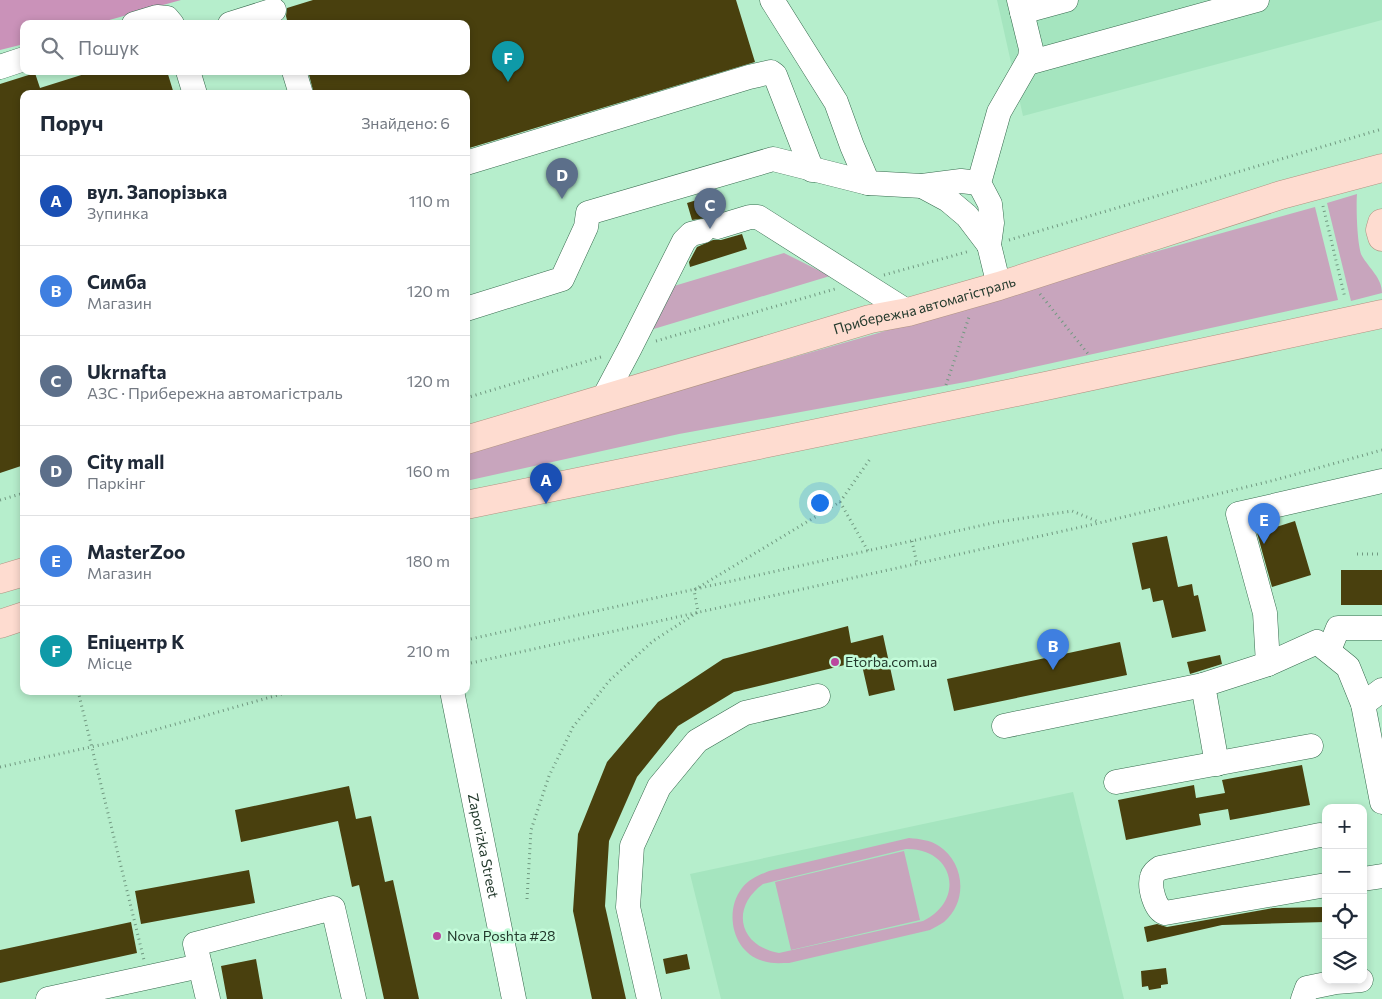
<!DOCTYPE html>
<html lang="uk">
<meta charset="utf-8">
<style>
body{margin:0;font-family:Commissioner,sans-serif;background:#f2f2f3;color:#1f2937}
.controls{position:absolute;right:15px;bottom:15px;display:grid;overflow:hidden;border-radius:10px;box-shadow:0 2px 8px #0003}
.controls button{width:45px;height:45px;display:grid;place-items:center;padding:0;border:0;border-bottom:1px solid #e0e1e3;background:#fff;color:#1f2937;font:25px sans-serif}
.you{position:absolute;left:819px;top:502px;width:18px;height:18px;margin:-12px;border:4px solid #fff;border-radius:50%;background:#1a73e8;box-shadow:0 0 0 8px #1a73e833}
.badge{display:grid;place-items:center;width:32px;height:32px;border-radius:50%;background:#0b8043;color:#fff;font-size:16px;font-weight:700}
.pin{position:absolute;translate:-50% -41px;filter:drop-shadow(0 1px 2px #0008)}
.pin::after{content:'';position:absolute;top:26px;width:18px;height:15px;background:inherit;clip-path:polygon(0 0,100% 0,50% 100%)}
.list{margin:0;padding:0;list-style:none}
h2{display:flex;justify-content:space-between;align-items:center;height:65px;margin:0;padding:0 20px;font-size:21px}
h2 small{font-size:16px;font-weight:400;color:#747a83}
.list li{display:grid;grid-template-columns:32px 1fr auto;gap:15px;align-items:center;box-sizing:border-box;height:90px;padding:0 20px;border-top:1px solid #e0e1e3}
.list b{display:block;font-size:19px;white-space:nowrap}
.list p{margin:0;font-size:16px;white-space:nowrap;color:#747a83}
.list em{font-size:16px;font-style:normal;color:#747a83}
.icon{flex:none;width:28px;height:28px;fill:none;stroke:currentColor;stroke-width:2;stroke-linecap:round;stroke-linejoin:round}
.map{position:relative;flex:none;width:1382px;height:999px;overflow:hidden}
.search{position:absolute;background:#fff;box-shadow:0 2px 8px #0003;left:20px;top:20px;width:450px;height:55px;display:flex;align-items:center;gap:12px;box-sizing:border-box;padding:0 18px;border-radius:10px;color:#747a83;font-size:19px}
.panel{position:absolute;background:#fff;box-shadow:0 2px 8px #0003;left:20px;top:90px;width:450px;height:605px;border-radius:10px}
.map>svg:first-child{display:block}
.built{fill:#a5e5bf}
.green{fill:#c8a5bd;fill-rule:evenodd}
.forest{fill:#ca92b9}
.building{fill:#49400e}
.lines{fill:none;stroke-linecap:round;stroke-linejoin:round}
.minor-casing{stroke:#376b4e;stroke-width:25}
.major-casing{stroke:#b19382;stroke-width:29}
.path{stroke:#719981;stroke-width:3;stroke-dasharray:1 4;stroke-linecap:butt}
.minor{stroke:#fff;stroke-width:24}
.major{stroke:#fedcd0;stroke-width:28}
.poi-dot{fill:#bb479f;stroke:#c3fbd9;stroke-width:2}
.labels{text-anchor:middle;stroke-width:5;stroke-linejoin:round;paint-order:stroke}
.street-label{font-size:14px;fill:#23392c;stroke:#c3fbd9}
.poi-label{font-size:14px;fill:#23392c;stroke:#c3fbd9;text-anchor:start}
</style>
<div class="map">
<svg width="1382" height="999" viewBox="0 0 1382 999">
<rect width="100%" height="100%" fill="#b6eecc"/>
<path class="built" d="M 997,0 L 1382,0 L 1382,20 L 1023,116 Z
M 1073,792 L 1124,999 L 721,999 L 690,874 Z"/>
<path class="green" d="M 1357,194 C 1356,206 1357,246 1362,256 C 1369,268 1382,278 1382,293 L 1351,301 L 1327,203 Z
M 1315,207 L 1338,300 L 971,381 L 679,434 L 466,481 L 466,451 L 875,334 L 1033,286 Z
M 784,253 L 830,276 L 647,331 L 674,286 Z
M 909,838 C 920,839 930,840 939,846 C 965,863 968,902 944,922 C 940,925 935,927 930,930 L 789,963 C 780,963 772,964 763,961 C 732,952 724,911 742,888 C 749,879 759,875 769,871 ZM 906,849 C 954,848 966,900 923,921 L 779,953 C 739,946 730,908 763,884 Z
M 904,851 L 920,920 L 791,950 L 775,882 Z"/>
<path class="forest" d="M 0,0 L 181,0 L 95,24 L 24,24 L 24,44 L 0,50 Z"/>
<path class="building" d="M 313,0 L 736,0 L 755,62 L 466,149 L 466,94 L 314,94 L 308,71 L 466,71 L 466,24 L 288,24 L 286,16 L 287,8 Z
M 94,71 L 167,71 L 174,94 L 24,94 L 24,465 L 0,473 L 0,84 L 35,73 L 40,88 Z
M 716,194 L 722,211 L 707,218 L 692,220 L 687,203 Z
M 742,234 L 747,249 L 690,267 L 689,262 L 697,247 L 713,240 L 721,240 Z
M 1295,521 L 1311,575 L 1272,587 L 1257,533 Z
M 1167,536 L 1178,587 L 1192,584 L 1194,596 L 1198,595 L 1206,631 L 1172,638 L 1163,600 L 1153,602 L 1150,588 L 1142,590 L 1132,543 Z
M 1341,570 L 1382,570 L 1382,605 L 1341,605 Z
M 848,626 L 851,643 L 883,635 L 895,690 L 869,696 L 861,661 L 734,692 L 678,726 L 637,777 L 609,841 L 605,906 L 626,999 L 592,999 L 573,911 L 578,834 L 607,762 L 658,702 L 723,659 Z
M 1120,642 L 1127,675 L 954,711 L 947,679 Z
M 1220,655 L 1222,664 L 1190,674 L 1187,662 Z
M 1302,765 L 1310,805 L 1230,820 L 1228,809 L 1199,814 L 1201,825 L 1126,840 L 1118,800 L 1194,785 L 1196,798 L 1225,793 L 1222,780 Z
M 349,786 L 356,819 L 371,816 L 385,882 L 393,880 L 419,999 L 384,999 L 359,885 L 352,887 L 338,821 L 241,842 L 235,810 Z
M 249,870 L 255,903 L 141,924 L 135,891 Z
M 1326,907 L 1326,922 L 1222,925 L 1147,942 L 1144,927 L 1157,924 L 1167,927 L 1273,908 Z
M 131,922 L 137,953 L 0,983 L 0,950 Z
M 687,954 L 690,969 L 666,974 L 663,959 Z
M 256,959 L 263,999 L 227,999 L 221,966 Z
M 1166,968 L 1168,984 L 1161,985 L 1161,988 L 1149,990 L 1148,986 L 1142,987 L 1141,971 Z"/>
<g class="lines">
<defs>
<g id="minor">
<path d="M 772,0 L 836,102 L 852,146 L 868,183 L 922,186 L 961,181 L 979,183"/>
<path d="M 1022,12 L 1066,0"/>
<path d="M 134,24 L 157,17 L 167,18 L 172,24"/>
<path d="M 230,24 L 274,10"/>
<path d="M 1028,63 L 1257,0"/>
<path d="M 0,67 L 24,59"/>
<path d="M 188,71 L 195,94"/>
<path d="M 294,71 L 301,94"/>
<path d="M 466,163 L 749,77 L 771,72 L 775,75 L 812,170"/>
<path d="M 922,186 L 948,200 L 967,216 L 989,245"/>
<path d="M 717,227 L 750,217 L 758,217 L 908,312"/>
<path d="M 999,286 L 989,245 L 992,223 L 990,204 L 979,183 L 999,112 L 1030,58 L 1031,49 L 1019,0"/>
<path d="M 466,309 L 562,279 L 586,227 L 588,213 L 773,159 L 868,183"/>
<path d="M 603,399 L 630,348 L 684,241 L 691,234 L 703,231"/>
<path d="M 1329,650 L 1338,628 L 1382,628"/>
<path d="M 1268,664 L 1265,613 L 1238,514 L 1382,481"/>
<path id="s1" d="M 452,691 L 514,999"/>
<path d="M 1363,704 L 1382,690"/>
<path d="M 1004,726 L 1203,685"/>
<path d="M 1217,764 L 1203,685 L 1268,664 L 1317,642 L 1348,667 L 1363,704 L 1382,802"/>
<path d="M 1116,782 L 1311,746"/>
<path d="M 1326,836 L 1320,835 L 1160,868 C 1156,871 1153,873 1152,877 C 1149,887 1155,910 1165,913 L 1326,885"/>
<path d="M 1363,879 L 1382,876"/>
<path d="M 48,999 L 200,966"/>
<path d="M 208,999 L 195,944 L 333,908 L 354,999"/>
<path d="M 649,999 L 628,907 L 632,846 L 659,787 L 697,741 L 745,713 L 818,696"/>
<path d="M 1303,999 L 1307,988 L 1336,982 L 1361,980"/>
</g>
<g id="major">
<path d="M 1382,223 L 1380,230 L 1382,237"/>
<path id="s2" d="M 466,440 L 870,319 L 908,312 L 999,286 L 1281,195 L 1382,168"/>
<path d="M 466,505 L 1041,387 L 1382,314"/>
<path d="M 0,579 L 24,572"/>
<path d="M 0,624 L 24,616"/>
</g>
</defs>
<use href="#minor" class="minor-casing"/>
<use href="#major" class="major-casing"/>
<path class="path" d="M 1323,206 L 1345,298
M 1009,240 L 1382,129
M 884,275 L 970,251
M 1040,294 L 1089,355
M 656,341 L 835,289
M 946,385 L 969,317
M 466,398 L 604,356
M 0,500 L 24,493
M 840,502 L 868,551
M 912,541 L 917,564
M 1357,554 L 1382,554
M 466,640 L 997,522 L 1072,511 L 1099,522
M 471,663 L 1099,523 L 1275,480 L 1382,450
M 78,691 L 144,960
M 0,767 L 109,743 L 292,691
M 527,899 L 531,830 L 549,776 L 573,727 L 609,681 L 653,641 L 698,612 L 694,590 L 840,502 L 870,459"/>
<use href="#minor" class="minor"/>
<use href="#major" class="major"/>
</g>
<g class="poi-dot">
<circle cx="835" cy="662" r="5"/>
<circle cx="437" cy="936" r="5"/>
</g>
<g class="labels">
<g class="street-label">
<text dy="5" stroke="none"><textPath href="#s2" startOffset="478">Прибережна автомагістраль</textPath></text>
<text dy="5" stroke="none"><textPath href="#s1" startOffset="158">Zaporizka Street</textPath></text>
</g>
<g class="poi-label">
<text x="845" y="667">Etorba.com.ua</text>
<text x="447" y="941">Nova Poshta #28</text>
</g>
</g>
</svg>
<div class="controls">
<button>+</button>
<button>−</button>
<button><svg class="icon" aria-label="locate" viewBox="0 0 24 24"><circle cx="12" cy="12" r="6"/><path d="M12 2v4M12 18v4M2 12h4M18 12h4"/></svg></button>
<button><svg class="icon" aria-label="layers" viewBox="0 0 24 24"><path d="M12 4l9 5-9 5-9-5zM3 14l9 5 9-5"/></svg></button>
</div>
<div class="you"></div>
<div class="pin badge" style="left:546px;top:504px;background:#1a4fb4">A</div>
<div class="pin badge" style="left:1053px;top:670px;background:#3f7fe0">B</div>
<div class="pin badge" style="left:710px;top:229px;background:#5c6f8a">C</div>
<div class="pin badge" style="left:562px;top:199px;background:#5c6f8a">D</div>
<div class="pin badge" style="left:1264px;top:544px;background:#3f7fe0">E</div>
<div class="pin badge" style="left:508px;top:82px;background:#0f9aa8">F</div>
<div class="search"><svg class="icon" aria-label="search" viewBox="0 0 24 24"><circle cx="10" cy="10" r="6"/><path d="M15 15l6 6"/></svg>Пошук</div>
<section class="panel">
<h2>Поруч<small>Знайдено: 6</small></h2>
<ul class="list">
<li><span class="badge" style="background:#1a4fb4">A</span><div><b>вул. Запорізька</b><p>Зупинка</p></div><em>110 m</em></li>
<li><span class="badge" style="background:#3f7fe0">B</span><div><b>Симба</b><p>Магазин</p></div><em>120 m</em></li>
<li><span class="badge" style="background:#5c6f8a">C</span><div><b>Ukrnafta</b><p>АЗС · Прибережна автомагістраль</p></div><em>120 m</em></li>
<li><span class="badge" style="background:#5c6f8a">D</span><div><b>City mall</b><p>Паркінг</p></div><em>160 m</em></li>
<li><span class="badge" style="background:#3f7fe0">E</span><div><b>MasterZoo</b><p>Магазин</p></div><em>180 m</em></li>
<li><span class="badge" style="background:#0f9aa8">F</span><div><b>Епіцентр К</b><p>Місце</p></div><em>210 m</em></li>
</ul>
</section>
</div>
